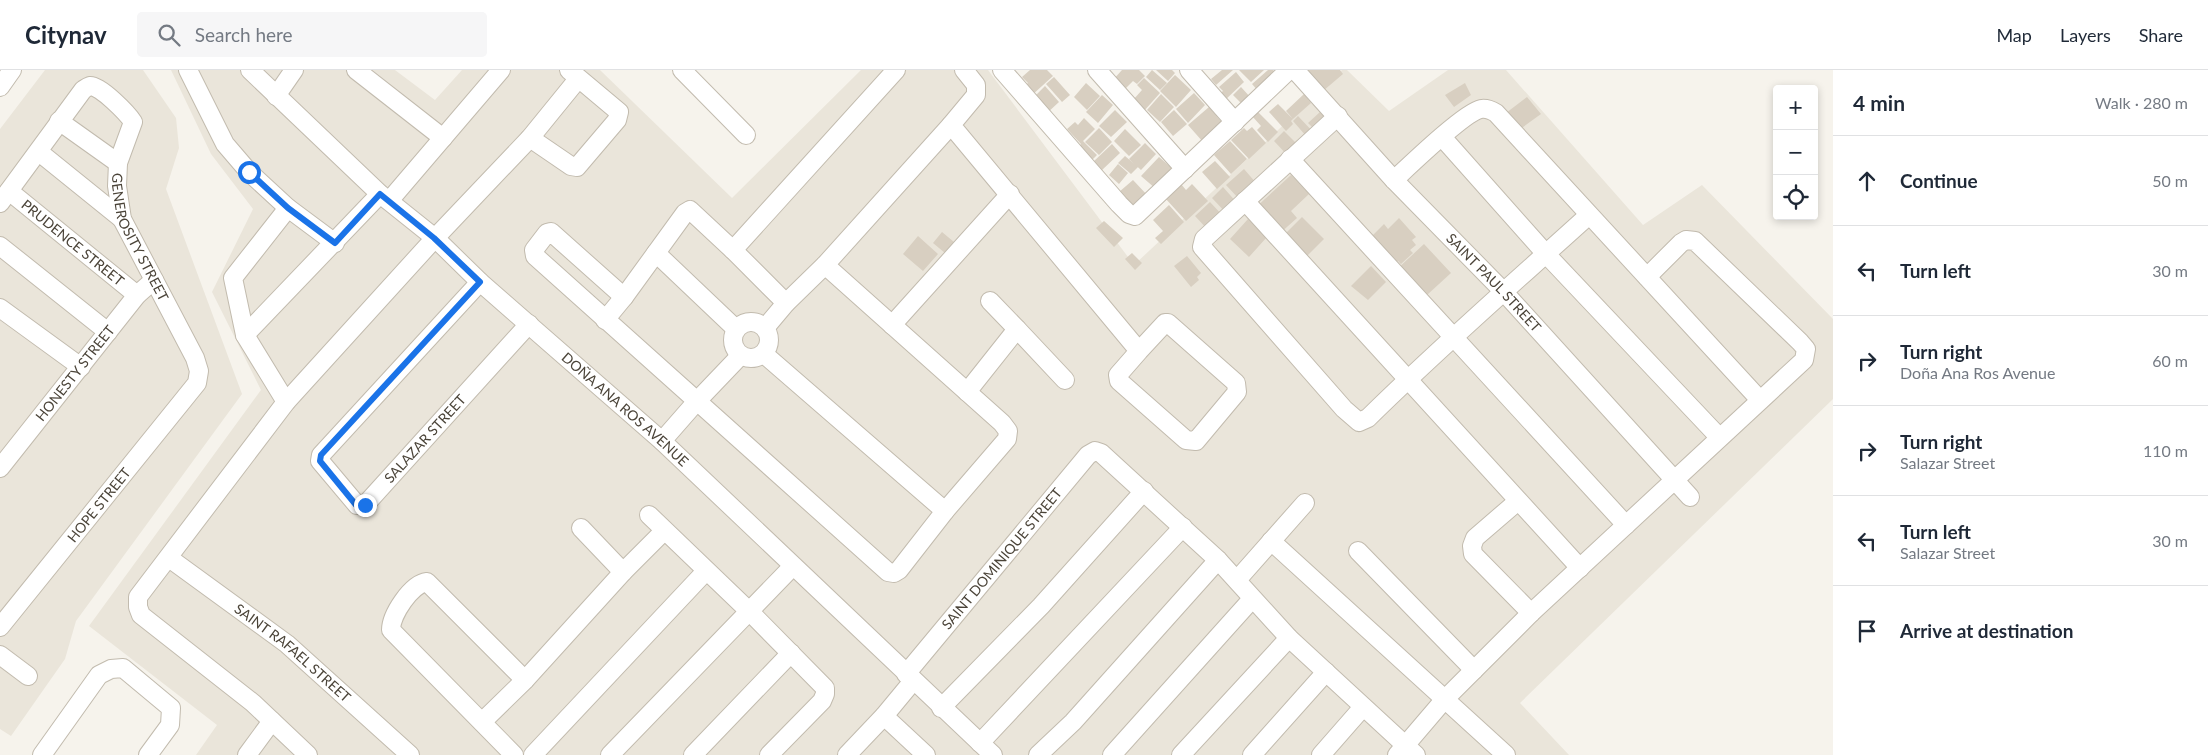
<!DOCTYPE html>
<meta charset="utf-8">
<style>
body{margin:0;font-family:Lato,sans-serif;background:#f6f6f7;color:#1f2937}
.controls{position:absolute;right:15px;top:15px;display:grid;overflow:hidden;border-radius:5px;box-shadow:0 2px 8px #0003}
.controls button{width:45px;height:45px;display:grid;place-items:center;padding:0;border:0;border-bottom:1px solid #e0e1e3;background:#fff;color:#1f2937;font:25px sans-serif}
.stop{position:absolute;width:15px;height:15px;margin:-11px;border:4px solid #1a73e8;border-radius:50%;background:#fff}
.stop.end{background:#1a73e8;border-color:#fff;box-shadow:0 1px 5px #0008}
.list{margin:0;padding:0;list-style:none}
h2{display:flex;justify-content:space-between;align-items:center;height:65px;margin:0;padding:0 20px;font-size:21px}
h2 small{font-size:16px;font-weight:400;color:#747a83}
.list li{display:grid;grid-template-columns:32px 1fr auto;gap:15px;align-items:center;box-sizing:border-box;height:90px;padding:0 20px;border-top:1px solid #e0e1e3}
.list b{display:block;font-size:19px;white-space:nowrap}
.list p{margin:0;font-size:16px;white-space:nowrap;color:#747a83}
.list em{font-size:16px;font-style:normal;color:#747a83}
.icon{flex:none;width:28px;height:28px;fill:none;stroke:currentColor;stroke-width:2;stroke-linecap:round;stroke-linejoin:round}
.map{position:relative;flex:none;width:1833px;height:685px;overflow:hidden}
header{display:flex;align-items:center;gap:30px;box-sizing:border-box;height:70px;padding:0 25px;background:#fff;border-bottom:1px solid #e0e1e3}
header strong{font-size:24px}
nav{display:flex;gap:28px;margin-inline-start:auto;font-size:18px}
.search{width:350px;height:45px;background:#f6f6f7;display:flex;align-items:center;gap:12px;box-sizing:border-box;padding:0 18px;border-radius:5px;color:#747a83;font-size:19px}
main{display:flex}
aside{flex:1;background:#fff}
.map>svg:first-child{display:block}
.residential{fill:#eae5da}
.building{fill:#d8cfc1}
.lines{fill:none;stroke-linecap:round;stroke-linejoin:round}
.minor-casing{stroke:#c2bbae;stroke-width:20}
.minor{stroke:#fff;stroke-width:18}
.route{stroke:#1a73e8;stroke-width:6}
.labels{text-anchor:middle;stroke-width:4;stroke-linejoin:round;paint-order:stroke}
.street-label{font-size:14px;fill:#4b4439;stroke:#fff}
</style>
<header>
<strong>Citynav</strong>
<div class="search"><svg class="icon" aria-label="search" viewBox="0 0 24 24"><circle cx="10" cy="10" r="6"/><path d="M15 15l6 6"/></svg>Search here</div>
<nav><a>Map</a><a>Layers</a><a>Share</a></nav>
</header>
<main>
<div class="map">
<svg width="1833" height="685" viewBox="0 0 1833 685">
<rect width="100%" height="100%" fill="#f6f3ec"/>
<path class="residential" d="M 45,0 L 143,0 L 176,48 L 179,78 L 166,119 L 242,324 L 76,551 L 65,589 L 11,666 L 0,659 L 0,59 Z
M 171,0 L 395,0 L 435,30 L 462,0 L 600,0 L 732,128 L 861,0 L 988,0 L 1134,195 L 1342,0 L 1347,0 L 1389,41 L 1448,0 L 1506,0 L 1643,155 L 1702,115 L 1833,249 L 1833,329 L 1520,633 L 1569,685 L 196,685 L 217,655 L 89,556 L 261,320 L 212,222 L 253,139 L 211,84 Z"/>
<path class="building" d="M 1030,0 L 1047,0 L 1053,6 L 1031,26 L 1023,17 L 1028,13 L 1022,7 Z
M 1122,0 L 1139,0 L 1145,6 L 1137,14 L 1133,11 L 1123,21 L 1112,11 Z
M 1152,0 L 1167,13 L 1160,20 L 1146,7 Z
M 1156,0 L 1172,0 L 1175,3 L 1168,11 Z
M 1222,0 L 1233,0 L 1216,15 L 1211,9 Z
M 1239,0 L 1264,0 L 1251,12 Z
M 1268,0 L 1273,0 L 1278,5 L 1259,22 L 1252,14 Z
M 1305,0 L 1340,0 L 1343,4 L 1323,21 Z
M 1236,2 L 1244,12 L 1223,32 L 1217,26 L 1223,21 L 1219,17 Z
M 1175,5 L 1191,20 L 1176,37 L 1160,21 Z
M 1054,7 L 1070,25 L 1062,32 L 1046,14 Z
M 1144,8 L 1160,23 L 1144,41 L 1133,30 L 1142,20 L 1137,15 Z
M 1086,13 L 1100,26 L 1087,40 L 1074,27 Z
M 1465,13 L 1471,25 L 1454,37 L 1445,25 Z
M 1045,16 L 1059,32 L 1046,44 L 1032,29 Z
M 1241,17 L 1251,28 L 1243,35 L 1233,25 Z
M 1194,23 L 1205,35 L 1188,53 L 1176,39 Z
M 1161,24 L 1174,37 L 1160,52 L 1147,40 Z
M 1304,24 L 1311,33 L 1293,49 L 1286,41 Z
M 1102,25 L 1113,35 L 1098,53 L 1086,42 Z
M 1527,27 L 1541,44 L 1519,60 L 1506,43 Z
M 1278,34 L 1293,49 L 1291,51 L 1293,54 L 1286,61 L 1269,42 Z
M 1209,37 L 1223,54 L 1203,72 L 1188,55 Z
M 1115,40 L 1127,52 L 1111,67 L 1099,56 Z
M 1174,40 L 1187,54 L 1173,66 L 1161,52 Z
M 1257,41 L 1278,62 L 1268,72 L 1257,60 L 1261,56 L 1252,46 Z
M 1320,42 L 1324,46 L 1312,57 L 1308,53 Z
M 1298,46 L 1315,64 L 1306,66 L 1293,51 Z
M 1084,48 L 1095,59 L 1083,71 L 1097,85 L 1091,91 L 1077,78 L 1081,74 L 1067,59 L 1075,52 L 1078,55 Z
M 1252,57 L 1266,73 L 1249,89 L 1231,70 L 1244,58 L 1247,61 Z
M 1099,58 L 1112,72 L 1099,85 L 1085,72 Z
M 1125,59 L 1141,75 L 1129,86 L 1114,71 Z
M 1284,61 L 1300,77 L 1289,87 L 1274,71 Z
M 1230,71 L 1247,89 L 1231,104 L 1214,85 Z
M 1145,73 L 1156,84 L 1141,100 L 1129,89 Z
M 1112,74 L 1120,83 L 1101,101 L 1093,92 Z
M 1125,86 L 1138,97 L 1131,104 L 1118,93 Z
M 1159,87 L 1174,100 L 1156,119 L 1141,106 Z
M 1215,91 L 1230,107 L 1217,119 L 1202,102 Z
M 1118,94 L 1128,103 L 1119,114 L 1109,105 Z
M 1244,99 L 1257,114 L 1240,130 L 1226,115 Z
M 1291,105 L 1309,124 L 1291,141 L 1297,148 L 1278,165 L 1254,139 Z
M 1133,110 L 1149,127 L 1135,140 L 1119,122 Z
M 1181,114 L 1186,120 L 1192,114 L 1208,131 L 1186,151 L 1165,128 Z
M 1223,117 L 1238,134 L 1227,144 L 1212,128 Z
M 1210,132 L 1224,147 L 1209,161 L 1195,146 Z
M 1169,135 L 1184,152 L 1161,174 L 1155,168 L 1163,161 L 1153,150 Z
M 1302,147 L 1324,169 L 1302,191 L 1282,167 Z
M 1399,148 L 1416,167 L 1412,170 L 1416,175 L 1410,180 L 1413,183 L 1401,194 L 1398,191 L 1391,197 L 1372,166 L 1384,154 L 1388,159 Z
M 1248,149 L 1267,167 L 1249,187 L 1230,169 Z
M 1104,151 L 1123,168 L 1114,177 L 1096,158 Z
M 942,162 L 954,172 L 945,183 L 933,173 Z
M 918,166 L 938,184 L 923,201 L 903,184 Z
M 1424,174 L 1451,203 L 1427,225 L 1420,217 L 1414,222 L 1395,201 Z
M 1132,183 L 1142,193 L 1135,200 L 1125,189 Z
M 1187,186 L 1201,203 L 1197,207 L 1199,210 L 1191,217 L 1174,196 Z
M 1371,196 L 1386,212 L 1368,230 L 1351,216 Z"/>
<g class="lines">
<defs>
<g id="minor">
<path d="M 188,0 L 225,74 L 249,102 L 288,138 L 335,173"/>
<path id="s1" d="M 250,0 L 380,124 L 435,168 L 480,212 L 662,371 L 993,685"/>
<path d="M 356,0 L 443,68"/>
<path d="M 682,0 L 746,65"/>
<path d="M 964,0 L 976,15 L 976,25 L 951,55 L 1139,281 L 1165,253 L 1168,253 L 1236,313 L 1237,322 L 1196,371 L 1186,370 L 1119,311 L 1118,305 L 1139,281"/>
<path d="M 1002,0 L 1119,134 L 1129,144 L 1135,146 L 1289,0"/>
<path d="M 1097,0 L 1185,99"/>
<path d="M 1189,0 L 1235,52"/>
<path id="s2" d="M 1295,0 L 1394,110 L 1503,221 L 1690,427"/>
<path d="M 0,17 L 12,0"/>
<path d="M 276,26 L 294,0"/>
<path d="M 1338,46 L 1204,169 L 1202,177 L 1344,339 L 1359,352 L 1368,348 C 1439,278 1515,212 1589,145"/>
<path d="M 59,51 L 118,93"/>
<path d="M 1442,67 L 1546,184 L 1719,367"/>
<path d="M 530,68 L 571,96 L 577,97 L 617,50 L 619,42 L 569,0"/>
<path d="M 39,82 L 122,149"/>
<path d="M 1290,89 L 1626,455"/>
<path d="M 1394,110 C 1409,96 1465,42 1481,39 C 1487,38 1491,40 1496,43 L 1760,330"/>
<path id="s3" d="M 9,121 L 137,225"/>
<path d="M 389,131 L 501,0"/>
<path d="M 1245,131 L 1580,498"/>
<path id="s4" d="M 0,133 L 83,20 C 86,18 87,17 90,16 C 100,15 128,44 133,52 L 118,93 L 117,116 L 122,149 L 195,288 L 199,301 L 197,313 L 0,557"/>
<path d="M 0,176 L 108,262"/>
<path d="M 733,180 L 896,0"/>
<path d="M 656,183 L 736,259"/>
<path id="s5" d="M 480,212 L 321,385 L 320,391 L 357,435 L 365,435 L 529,254"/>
<path d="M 624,227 L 551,162 L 547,163 L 534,180 L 535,186 L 888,502 L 894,503 L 899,500 L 945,441 L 1007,369 L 1008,361 L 1002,353 L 825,195"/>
<path d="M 990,231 L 1017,259"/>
<path d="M 0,238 L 81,297"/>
<path d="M 605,250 L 624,227 L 685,143 L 690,140 L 733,180 L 786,233"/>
<circle cx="751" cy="270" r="18"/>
<path d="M 892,255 L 1010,124"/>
<path d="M 765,258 L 786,233 L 825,195 L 951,55"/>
<path d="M 245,265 L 380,124"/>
<path d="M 764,284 L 945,441"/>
<path d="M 967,322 L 1017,259 L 1065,310"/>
<path d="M 286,332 L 245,265 L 233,208 L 288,138"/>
<path d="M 662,371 L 697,331 L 740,286"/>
<path id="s6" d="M 0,398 L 137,225 L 154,210"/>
<path d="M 1518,431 L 1475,468 L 1472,476 L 1473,484 L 1531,543"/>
<path d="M 649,445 L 750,542 L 825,618 L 825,624 L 822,631 L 769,685"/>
<path d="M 581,458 L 623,502"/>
<path d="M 1271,471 L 1506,685"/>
<path d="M 1358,481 L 1474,600"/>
<path id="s7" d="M 169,488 L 287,574 L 410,685"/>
<path d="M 1237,510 L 1305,433"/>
<path d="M 0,585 L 28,606"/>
<path id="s8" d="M 906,604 L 1088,385 L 1095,381 L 1101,383 L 1218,490 L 1289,568 L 1416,685"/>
<path d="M 941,638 L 1041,536 L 1144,421"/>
<path d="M 884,646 L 926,685"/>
<path d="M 482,652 L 525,610 L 623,502 L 664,461"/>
<path d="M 980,673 L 1183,457"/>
<path d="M 42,685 L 99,605 L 111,599 L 123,598 L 171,638 L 170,655 L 148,685"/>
<path d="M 247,685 L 272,651"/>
<path d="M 308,685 L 253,633 L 141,545 L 138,537 L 138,527 L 286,332 L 435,168 L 530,68 L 578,9"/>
<path d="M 514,685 L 391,560 C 391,545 411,514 427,512 L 525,610"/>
<path d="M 533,685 L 706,501"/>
<path d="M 610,685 L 793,496"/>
<path d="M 693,685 L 791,583"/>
<path d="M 847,685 L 884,646 L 913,611"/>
<path d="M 1038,685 L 1073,652 L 1218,490"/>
<path d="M 1112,685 L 1252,529"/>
<path d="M 1181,685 L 1289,568"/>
<path d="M 1252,685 L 1326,602"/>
<path d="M 1321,685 L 1363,637"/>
<path d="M 1397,685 L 1444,630 L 1531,543 L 1804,290 L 1806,279 L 1800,272 L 1695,171 L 1686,170 L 1681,173 L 1647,207"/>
</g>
</defs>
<use href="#minor" class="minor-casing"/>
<use href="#minor" class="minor"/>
</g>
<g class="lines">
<path class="route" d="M 249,102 L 288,138 L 335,173 L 380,124 L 434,168 L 480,212 L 321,385 L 320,391 L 356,435 L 365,435"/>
</g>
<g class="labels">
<g class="street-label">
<text dy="5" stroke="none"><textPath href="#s4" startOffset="328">GENEROSITY STREET</textPath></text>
<text dy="5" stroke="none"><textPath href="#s3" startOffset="82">PRUDENCE STREET</textPath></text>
<text dy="5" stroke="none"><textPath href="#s2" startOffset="291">SAINT PAUL STREET</textPath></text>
<text dy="5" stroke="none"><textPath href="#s6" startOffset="121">HONESTY STREET</textPath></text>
<text dy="5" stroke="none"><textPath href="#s1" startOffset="506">DOÑA ANA ROS AVENUE</textPath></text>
<text dy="5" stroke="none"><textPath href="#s5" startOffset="396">SALAZAR STREET</textPath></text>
<text transform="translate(99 435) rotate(-51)" y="5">HOPE STREET</text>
<text dy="5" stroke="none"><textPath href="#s8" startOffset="150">SAINT DOMINIQUE STREET</textPath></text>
<text dy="5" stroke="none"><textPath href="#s7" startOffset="156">SAINT RAFAEL STREET</textPath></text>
</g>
</g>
</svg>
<div class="controls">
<button>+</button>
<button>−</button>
<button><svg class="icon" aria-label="locate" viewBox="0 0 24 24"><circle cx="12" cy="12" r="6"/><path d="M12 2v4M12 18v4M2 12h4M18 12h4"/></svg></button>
</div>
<div class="stop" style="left:249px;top:102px"></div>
<div class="stop end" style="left:365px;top:435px"></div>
</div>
<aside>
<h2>4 min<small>Walk · 280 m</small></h2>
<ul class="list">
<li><svg class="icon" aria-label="ahead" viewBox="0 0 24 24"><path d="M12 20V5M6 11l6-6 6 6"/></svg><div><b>Continue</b></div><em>50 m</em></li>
<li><svg class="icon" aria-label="left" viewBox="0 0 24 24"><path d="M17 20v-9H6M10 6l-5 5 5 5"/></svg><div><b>Turn left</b></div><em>30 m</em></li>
<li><svg class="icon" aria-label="right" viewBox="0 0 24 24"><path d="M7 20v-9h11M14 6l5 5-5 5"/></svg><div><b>Turn right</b><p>Doña Ana Ros Avenue</p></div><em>60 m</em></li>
<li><svg class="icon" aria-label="right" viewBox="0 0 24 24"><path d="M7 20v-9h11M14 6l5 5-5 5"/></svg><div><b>Turn right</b><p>Salazar Street</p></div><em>110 m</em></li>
<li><svg class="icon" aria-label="left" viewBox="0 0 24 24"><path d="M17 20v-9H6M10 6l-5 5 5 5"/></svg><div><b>Turn left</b><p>Salazar Street</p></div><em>30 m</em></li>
<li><svg class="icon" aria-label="arrive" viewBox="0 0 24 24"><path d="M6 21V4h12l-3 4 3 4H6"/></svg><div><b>Arrive at destination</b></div></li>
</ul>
</aside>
</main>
